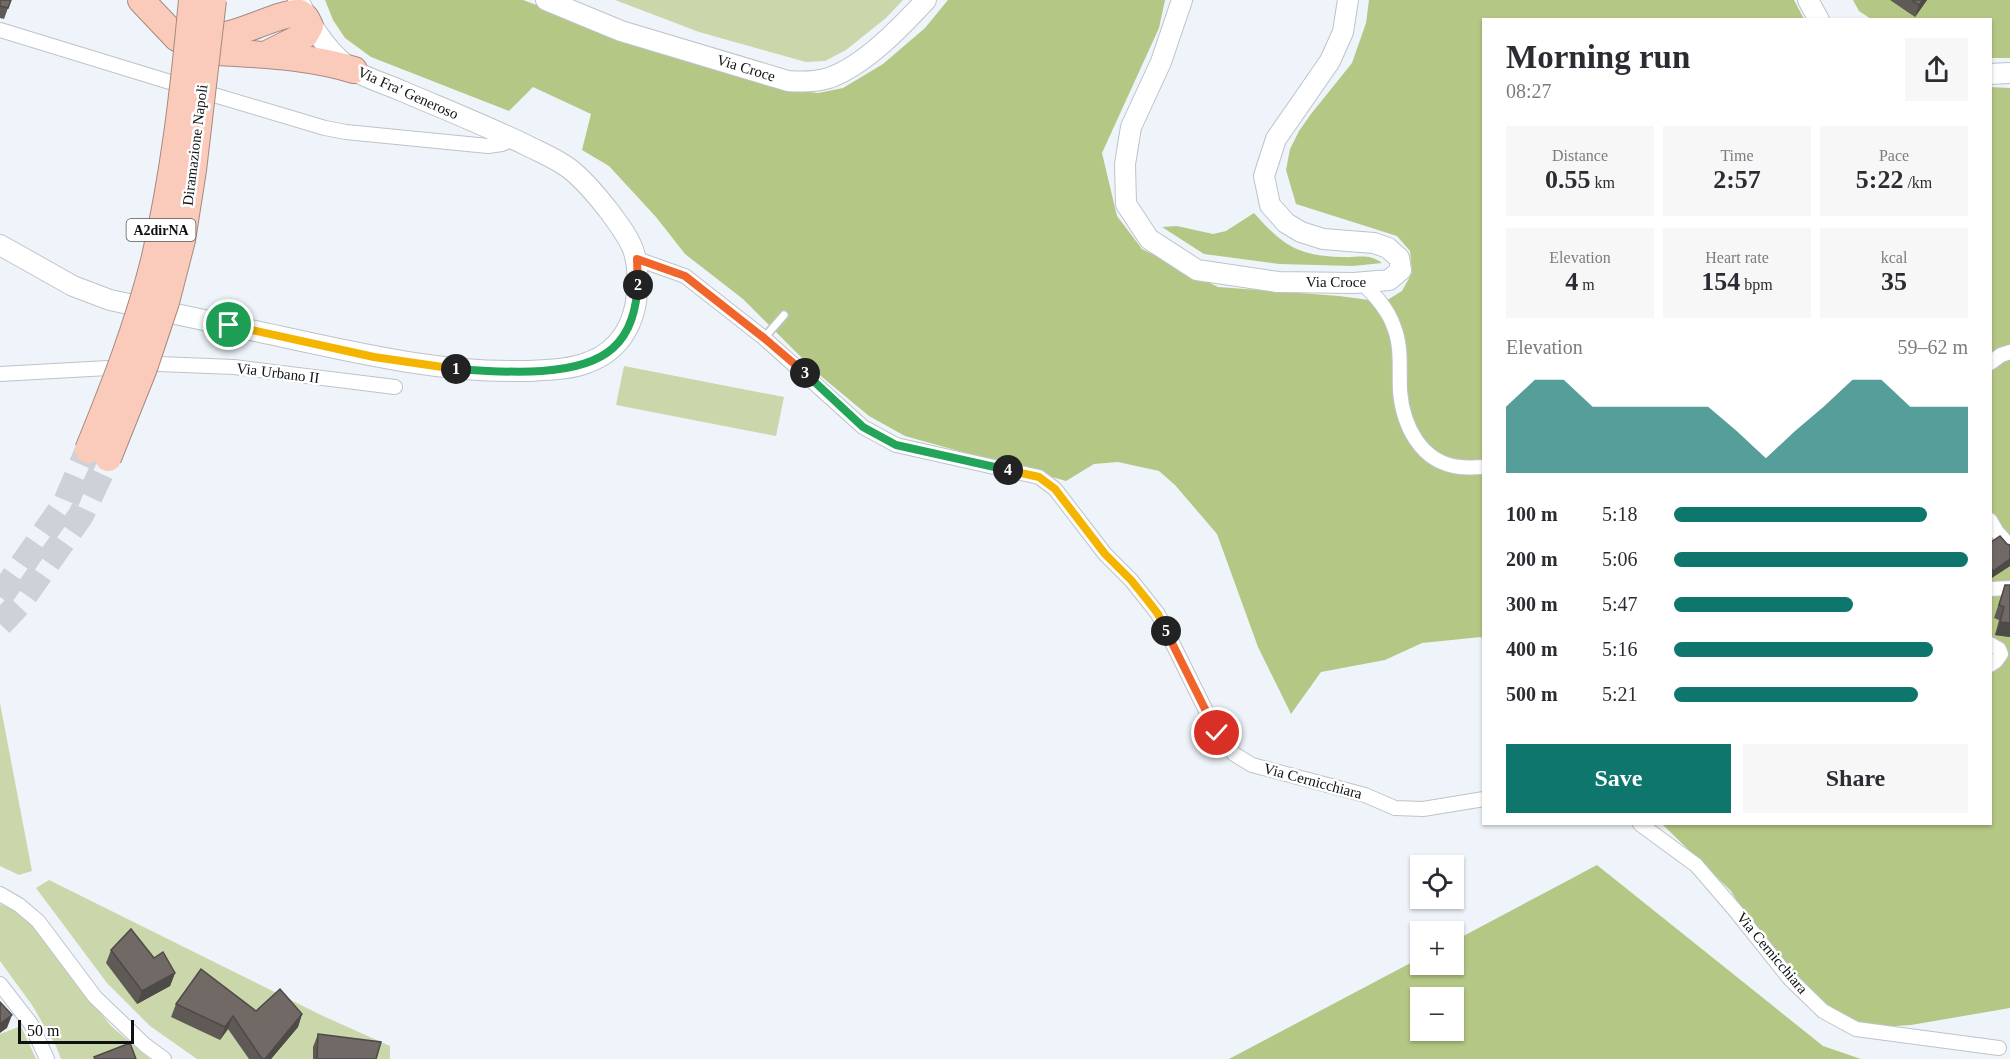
<!DOCTYPE html>
<meta charset="utf-8">
<style>
body{margin:0;font-family:"Times New Roman",serif;background:#f7f7f7;color:#2b2b33;height:100vh;display:flex;flex-direction:column;font-size:22px;white-space:nowrap}
*{box-sizing:border-box;margin:0}
p{font-size:20px;color:#7c7c81}
.icon{flex:none;width:33px;height:33px;fill:none;stroke:currentColor;stroke-width:2;stroke-linecap:round;stroke-linejoin:round}
.map{position:relative;flex:1;overflow:hidden}
.sheet{position:absolute;left:1482px;top:18px;width:510px;height:807px;display:flex;flex-direction:column;background:#fff;border-radius:0px;box-shadow:0 2px 4px #0004}
.sheet>*{flex:none}
.tools{position:absolute;left:1410px;top:855px;display:grid;gap:12px}
.tools a{display:grid;place-items:center;width:54px;height:54px;border-radius:0px;background:#fff;box-shadow:0 2px 4px #0004;font-size:30px}
.scale{position:absolute;left:18px;bottom:15px;width:116px;box-sizing:border-box;padding-left:6px;border:3px solid #0e1012;border-top:0;font-size:16px;line-height:21px;white-space:nowrap;color:#0e1012;-webkit-text-stroke:4px #fff;paint-order:stroke}
.pin{position:absolute;display:grid;place-items:center;width:51px;height:51px;color:#fff;margin:-26px;border:3px solid #fff;border-radius:50%;box-shadow:0 2px 6px #0007}
.km{position:absolute;width:30px;height:30px;margin:-15px;border-radius:50%;background:#222;color:#fff;font-size:16px;line-height:30px;text-align:center}
.round{display:grid;place-items:center;flex:none;width:63px;height:63px;border-radius:0px;background:#f7f7f7}
.overview{display:flex;align-items:center;justify-content:space-between;height:102px;padding:0 24px}
h1{font-size:33px;font-weight:600;line-height:45px}
.metrics{display:grid;grid-template-columns:repeat(3,1fr);gap:9px;height:102px;padding:6px 24px}
.metrics div{display:grid;align-content:center;border-radius:0px;background:#f7f7f7;text-align:center}
.metrics b{font-size:26px;font-weight:600}
.metrics small{font-size:16px;font-weight:400}
.metrics p{font-size:16px}
.chart{height:168px;padding:12px 24px}
.chart p{display:flex;justify-content:space-between}
.chart svg{width:100%;height:108px;margin-top:6px;fill:#0f766e;opacity:.7}
.cta{display:flex;gap:12px;margin-top:auto;padding:12px 24px}
.cta a{flex:1;height:69px;border-radius:0px;background:#0f766e;color:#fff;font-size:24px;font-weight:600;line-height:69px;text-align:center}
.cta a+a{background:#f7f7f7;color:#2b2b33}
ul{padding:0 24px;list-style:none;font-size:20px}
li{display:grid;grid-template-columns:96px 72px 1fr;align-items:center;height:45px}
li i{height:15px;border-radius:8px;background:#0f766e}
.map>svg:first-child{display:block}
</style>
<div class="map">
<svg width="2010" height="1059" viewBox="0 0 2010 1059">
<rect width="100%" height="100%" fill="#eef4fa"/>
<!-- green -->
<path fill="#cad7ab" d="M615,0H903L886,18L846,50L825,61L806,62L699,32Z
M624,366L784,397L776,436L616,405Z
M0,703L32,871L19,875L0,866Z
M49,880L323,1016L390,1046V1059H197L150,1026L107,983L36,888Z
M0,904L24,915L111,1026L150,1059H61L56,1046L32,1005L0,961Z
M21,1026L36,1059H0V1034Z"/>
<!-- forest -->
<path fill="#b5c785" fill-rule="evenodd" d="M325,0H523L658,50L792,90L818,93L843,88L883,64L925,28L948,0H1165L1159,28L1102,153L1117,216L1142,249L1218,287L1339,296L1384,302L1402,291L1412,273L1410,251L1397,236L1296,204L1286,170L1290,149L1299,131L1311,114L1352,63L1366,23L1369,0H1794L1804,19L1484,20L1483,642L1481,637L1422,643L1385,660L1321,672L1291,714L1258,647L1217,534L1175,485L1159,471L1118,462L1094,464L1066,481L905,436L869,416L816,372L743,299L685,254L656,217L609,166L582,150L591,114L533,87L509,111L371,57L345,38L333,20Z
M1853,0H2010V58H1991L1990,20L1871,19L1859,11Z
M1990,87L2010,88V1008L1911,1025L1880,1027L1858,1025L1834,1016L1806,989L1752,926L1731,891L1662,824H1990Z
M1254,213C1282,245 1298,256 1342,257C1359,258 1368,253 1382,263L1353,266L1279,264L1204,254L1162,227L1177,226L1213,234L1226,231Z
M1597,865L1823,1046L1861,1059H1229L1420,958V964H1454V941ZM1420,998H1454V1030H1420Z"/>
<g fill="none" stroke-linecap="round" stroke-linejoin="round">
<!-- highway-tunnel -->
<path stroke="#ccd2d7" stroke-width="26" stroke-dasharray="26 13" stroke-linecap="butt" d="M0,597L66,502L88,450
M0,624L18,605L81,515L108,458"/>
<defs>
<path id="lane" d="M764,338L784,315"/>
<path id="street" d="M0,30L170,82
M214,95L325,128L346,132L488,146L502,144L513,139
M637,259L685,276L764,338L863,427L896,445L1039,477L1055,489L1105,554L1131,580L1158,614L1217,733L1234,754L1252,765L1365,795L1395,808L1423,809L1484,799
M1361,282C1375,295 1388,309 1394,327C1402,347 1399,369 1400,391C1403,426 1421,463 1460,467C1468,468 1476,467 1484,467
M1990,363L2001,355L2010,352
M159,364L234,367L395,387
M0,374L108,368
M1990,520L1997,532L2010,546
M1990,589L2010,588
M1990,644L1999,649L2001,654L1996,661L1990,665
M1640,824L1696,865L1734,909L1790,979L1823,1011L1856,1029L1999,1048
M0,894L19,905L38,921L95,997L145,1045L164,1059
M0,984L31,1024L47,1059"/>
<path id="secondary" d="M546,0L621,31L788,81C801,82 816,82 829,78C865,65 901,27 926,0
M1182,0L1161,62L1131,127L1125,164L1126,204L1149,239L1197,270L1278,282L1354,283L1389,280L1401,270L1399,258L1388,248L1374,243L1323,239L1301,232L1286,223L1270,205L1264,176L1276,139L1330,61L1343,32L1348,0
M1808,0L1819,20
M1990,74L2010,73
M0,245L73,286L110,300C160,311 210,321 260,332C348,351 436,373 526,371C547,370 570,370 589,362C619,351 635,324 637,293C640,253 632,242 609,211C598,197 584,180 570,169C557,159 542,153 528,146C487,126 444,109 402,91C386,84 368,79 353,70C328,54 311,26 298,0"/>
<path id="highway" d="M141,0L177,38
M220,36C245,33 280,12 300,13L306,18L310,26L305,35L265,55
M219,52C266,55 308,56 354,70"/>
</defs>
<!-- lane casing -->
<use href="#lane" stroke="#bdc3ca" stroke-width="10"/>
<!-- street casing -->
<use href="#street" stroke="#bdc3ca" stroke-width="16"/>
<!-- secondary casing -->
<use href="#secondary" stroke="#bdc3ca" stroke-width="22"/>
<!-- highway casing -->
<use href="#highway" stroke="#a78a7f" stroke-width="28"/>
<!-- lane -->
<use href="#lane" stroke="#fff" stroke-width="7"/>
<!-- street -->
<use href="#street" stroke="#fff" stroke-width="14"/>
<!-- secondary -->
<use href="#secondary" stroke="#fff" stroke-width="20"/>
<!-- highway -->
<use href="#highway" stroke="#facbba" stroke-width="26"/>
<defs>
<path id="highway-bridge" d="M88,450C113,389 138,325 154,261C174,176 184,87 192,0
M108,458L144,368L166,302L182,240L193,170L213,0"/>
</defs>
<!-- highway-bridge casing -->
<use href="#highway-bridge" stroke="#a78a7f" stroke-width="28" stroke-linecap="butt"/>
<!-- highway-bridge -->
<use href="#highway-bridge" stroke="#facbba" stroke-width="26"/>
</g>
<!-- wall -->
<path fill="#605a57" d="M0,0L8,8L4,19L0,18Z
M1890,0H1927L1915,17Z
M1990,543L2010,566L1990,579Z
M2005,585H2010V637L1995,635L1999,620L1994,618Z
M111,950L154,958L175,973L170,986L137,1004L106,963Z
M176,1004L256,1011L302,1014L298,1027L271,1059H249L228,1029L220,1040L171,1017Z
M318,1034L376,1059H313V1047Z"/>
<!-- shaded-wall -->
<path fill="#4e4a47" d="M1923,0H1927L1915,17L1919,5Z
M2010,559V566L1990,579L1993,571Z
M2000,622L2010,623V637L1995,635Z
M175,973L170,986L137,1004L142,991Z
M302,1014L298,1027L271,1059H265Z
M12,1015L7,1028L0,1033V1024Z
M233,1016L228,1029L220,1040L225,1027Z"/>
<!-- building -->
<path fill="#706965" stroke="#4e4a47" stroke-width="1.5" d="M0,0H11L8,8L0,6Z
M1912,0H1923L1919,5Z
M2000,536L2007,544L2010,545V559L1993,571L1990,567V543Z
M2005,585H2010V623L2000,622L2004,607L1999,605Z
M131,929L154,958L163,952L175,973L142,991L111,950Z
M201,969L256,1011L280,989L302,1014L265,1059H262L233,1016L225,1027L176,1004Z
M0,1002L12,1015L0,1024Z
M318,1034L381,1042L376,1059H317Z
M130,1043L136,1059H95L94,1057Z"/>
<g fill="none" stroke-linecap="round" stroke-linejoin="round">
<defs>
<path id="split-1" d="M229,325L374,357L456,369"/>
<path id="split-2" d="M456,369C500,372 579,379 613,348C631,332 636,308 638,285"/>
<path id="split-3" d="M638,285L637,259L685,276L764,338L805,373"/>
<path id="split-4" d="M805,373L863,427L896,445L1008,470"/>
<path id="split-5" d="M1008,470L1039,477L1055,489L1105,554L1131,580L1148,601L1158,614L1166,631"/>
<path id="split-6" d="M1166,631L1217,733"/>
</defs>
<!-- split-1 casing -->
<use href="#split-1" stroke="#fff" stroke-width="12"/>
<!-- split-2 casing -->
<use href="#split-2" stroke="#fff" stroke-width="12"/>
<!-- split-3 casing -->
<use href="#split-3" stroke="#fff" stroke-width="12"/>
<!-- split-4 casing -->
<use href="#split-4" stroke="#fff" stroke-width="12"/>
<!-- split-5 casing -->
<use href="#split-5" stroke="#fff" stroke-width="12"/>
<!-- split-6 casing -->
<use href="#split-6" stroke="#fff" stroke-width="12"/>
<!-- split-1 -->
<use href="#split-1" stroke="#f5b400" stroke-width="8"/>
<!-- split-2 -->
<use href="#split-2" stroke="#22a559" stroke-width="8"/>
<!-- split-3 -->
<use href="#split-3" stroke="#f0652b" stroke-width="8"/>
<!-- split-4 -->
<use href="#split-4" stroke="#22a559" stroke-width="8"/>
<!-- split-5 -->
<use href="#split-5" stroke="#f5b400" stroke-width="8"/>
<!-- split-6 -->
<use href="#split-6" stroke="#f0652b" stroke-width="8"/>
</g>
<g text-anchor="middle" dominant-baseline="central" stroke-width="5" stroke-linejoin="round" paint-order="stroke">
<!-- shield labels -->
<rect fill="#fff" stroke="#565859" stroke-width="1.5" x="126.5" y="219" width="69" height="22" rx="4.5"/>
<g font-size="14" font-weight="bold" fill="#0e1012">
<text x="161" y="230">A2dirNA</text>
</g>
<!-- street labels -->
<g font-size="15" fill="#0e1012" stroke="#fff">
<text transform="translate(746 68) rotate(17)">Via Croce</text>
<text transform="translate(408 93) rotate(24)">Via Fra' Generoso</text>
<text transform="translate(195 145) rotate(-83)">Diramazione Napoli</text>
<text x="1336" y="282">Via Croce</text>
<text transform="translate(278 373) rotate(7)">Via Urbano II</text>
<text transform="translate(1313 781) rotate(15)">Via Cernicchiara</text>
<text transform="translate(1772 953) rotate(50)">Via Cernicchiara</text>
</g>
</g>
</svg>
<div class="tools">
<a><svg class="icon" aria-label="locate" viewBox="0 0 24 24"><circle cx="12" cy="12" r="6"/><path d="M12 2v4M12 18v4M2 12h4M18 12h4"/></svg></a>
<a>+</a>
<a>−</a>
</div>
<div class="scale">50 m</div>
<div class="pin" style="left:229px;top:325px;background:#1e9e55"><svg class="icon" aria-label="arrive" viewBox="0 0 24 24"><path d="M6 21V4h12l-3 4 3 4H6"/></svg></div>
<div class="pin" style="left:1217px;top:733px;background:#d93025"><svg class="icon" aria-label="check" viewBox="0 0 24 24"><path d="M5 12l5 5 9-10"/></svg></div>
<b class="km" style="left:456px;top:369px">1</b>
<b class="km" style="left:638px;top:285px">2</b>
<b class="km" style="left:805px;top:373px">3</b>
<b class="km" style="left:1008px;top:470px">4</b>
<b class="km" style="left:1166px;top:631px">5</b>
<section class="sheet">
<div class="overview"><div><h1>Morning run</h1><p>08:27</p></div><a class="round"><svg class="icon" aria-label="share" viewBox="0 0 24 24"><path d="M12 15V3M7 8l5-5 5 5M5 13v7h14v-7"/></svg></a></div>
<div class="metrics">
<div><p>Distance</p><b>0.55<small> km</small></b></div>
<div><p>Time</p><b>2:57</b></div>
<div><p>Pace</p><b>5:22<small> /km</small></b></div>
</div>
<div class="metrics">
<div><p>Elevation</p><b>4<small> m</small></b></div>
<div><p>Heart rate</p><b>154<small> bpm</small></b></div>
<div><p>kcal</p><b>35</b></div>
</div>
<div class="chart"><p><span>Elevation</span>59–62 m</p>
<svg viewBox="0 0 160 44" preserveAspectRatio="none"><path d="M0 44V17L10 6L20 6L30 17L40 17L50 17L60 17L70 17L80 27L90 38L100 27L110 17L120 6L130 6L140 17L150 17L160 17V44z"/></svg>
</div>
<ul>
<li><b>100 m</b>5:18<i style="width:86%"></i></li>
<li><b>200 m</b>5:06<i style="width:100%"></i></li>
<li><b>300 m</b>5:47<i style="width:61%"></i></li>
<li><b>400 m</b>5:16<i style="width:88%"></i></li>
<li><b>500 m</b>5:21<i style="width:83%"></i></li>
</ul>
<div class="cta"><a>Save</a><a>Share</a></div>
</section>
</div>
